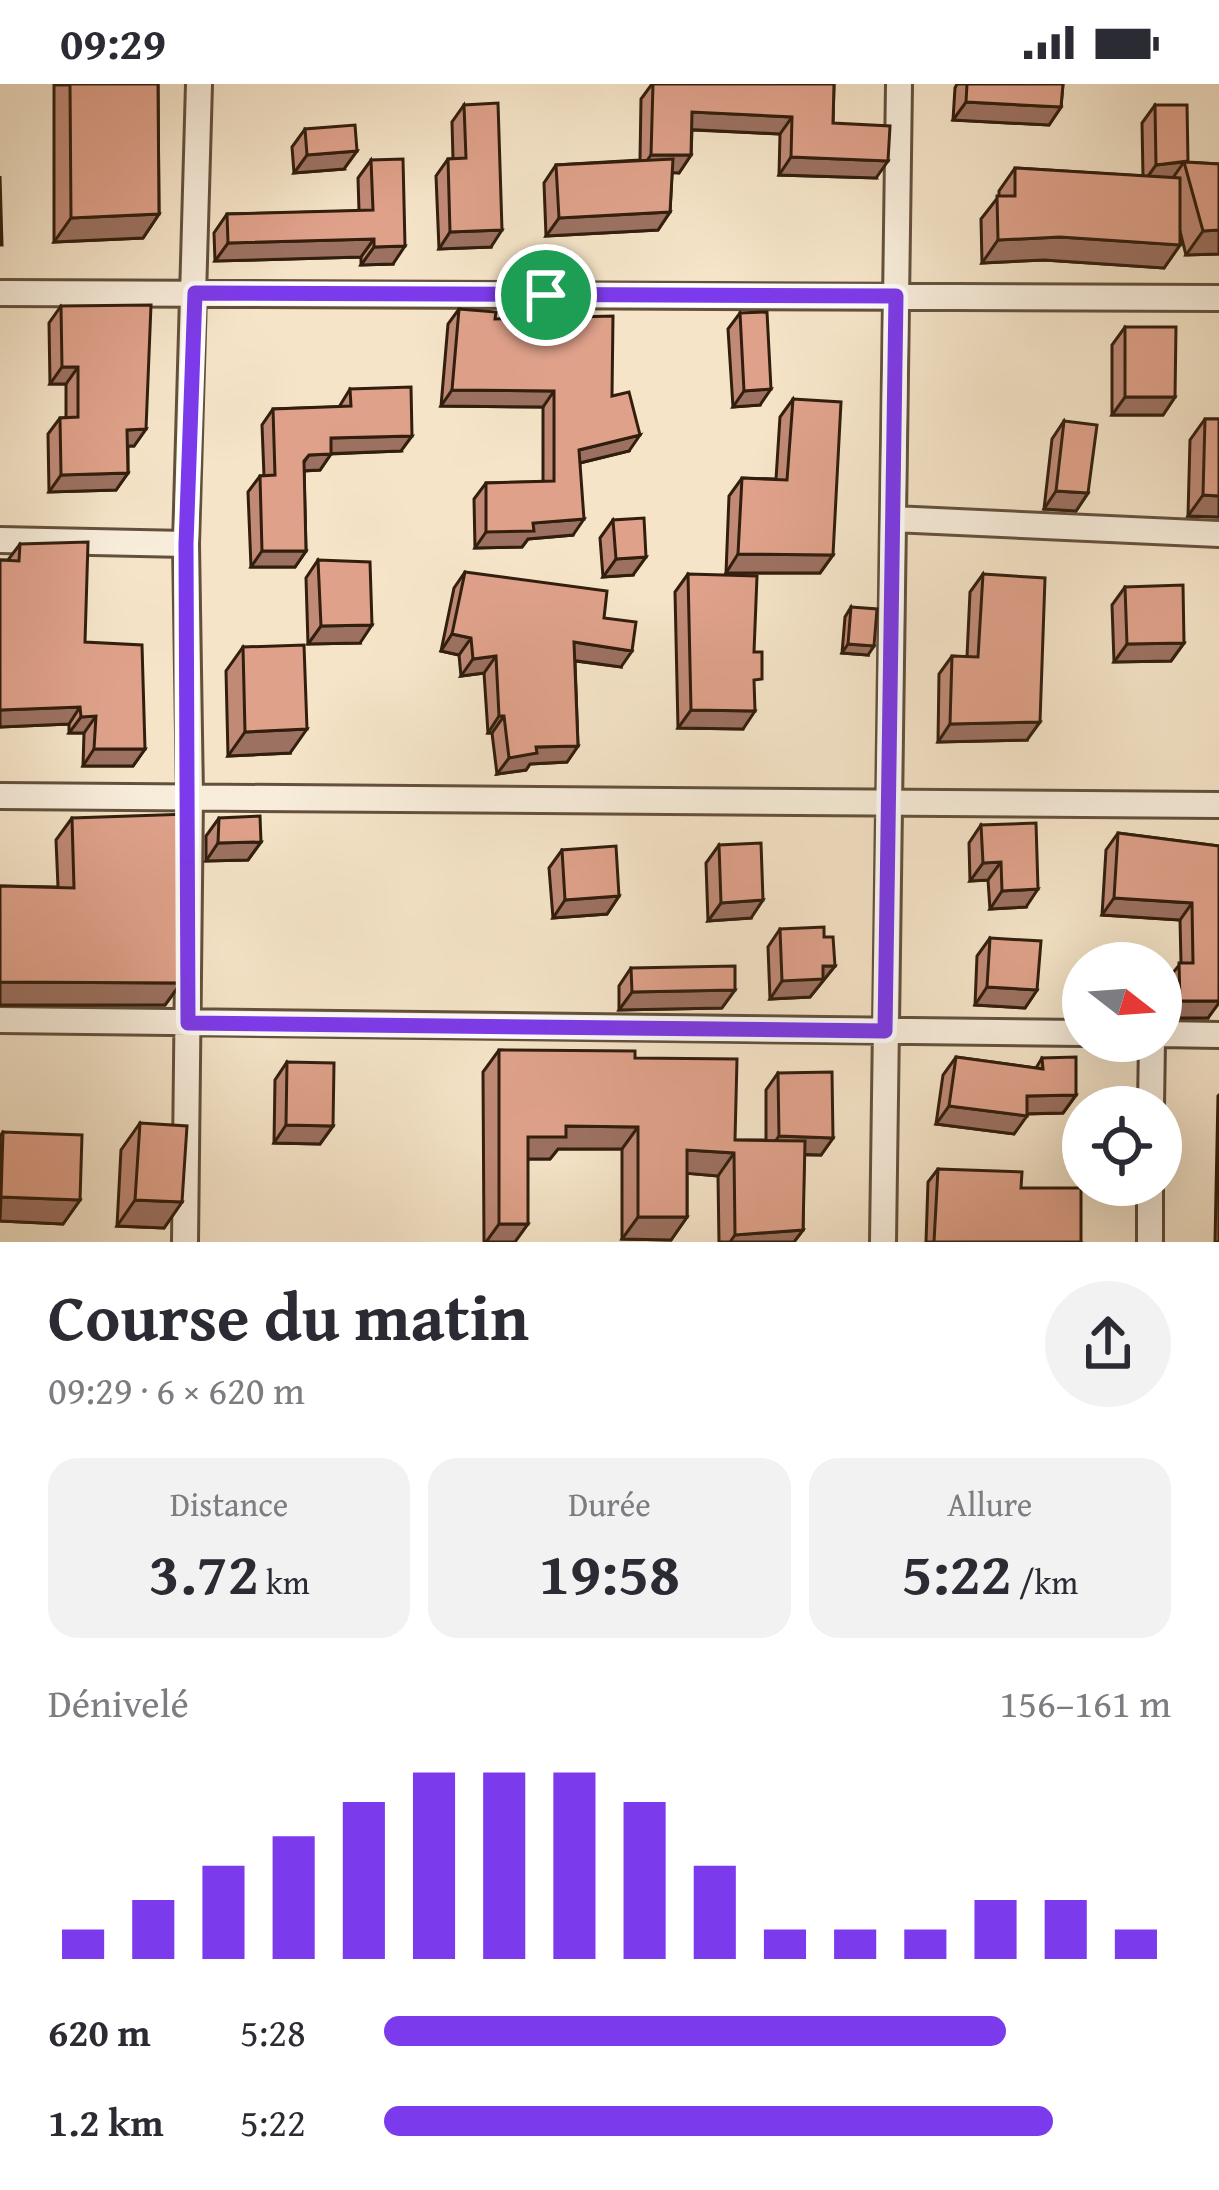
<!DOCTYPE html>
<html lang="fr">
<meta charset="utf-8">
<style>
body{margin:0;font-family:"Gentium Book Plus",serif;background:#f2f2f3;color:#2b2b33;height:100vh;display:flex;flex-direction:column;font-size:45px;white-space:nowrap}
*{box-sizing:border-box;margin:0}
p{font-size:39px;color:#7c7c81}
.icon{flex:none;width:66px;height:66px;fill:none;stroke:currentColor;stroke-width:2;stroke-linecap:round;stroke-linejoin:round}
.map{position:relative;height:1158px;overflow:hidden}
.panel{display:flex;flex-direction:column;background:#fff;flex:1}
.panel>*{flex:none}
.needle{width:78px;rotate:107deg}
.controls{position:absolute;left:1062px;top:858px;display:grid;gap:24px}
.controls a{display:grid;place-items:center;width:120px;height:120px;border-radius:50%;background:#fff;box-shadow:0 12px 48px #0002;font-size:60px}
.pin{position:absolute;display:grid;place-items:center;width:102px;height:102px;color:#fff;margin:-51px;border:6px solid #fff;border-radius:50%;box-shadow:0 3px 12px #0007}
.round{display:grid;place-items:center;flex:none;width:126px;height:126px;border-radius:63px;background:#f2f2f3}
.head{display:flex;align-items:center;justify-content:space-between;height:204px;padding:0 48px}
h1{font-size:66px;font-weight:700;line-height:90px}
.metrics{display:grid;grid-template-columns:repeat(3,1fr);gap:18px;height:204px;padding:12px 48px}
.metrics div{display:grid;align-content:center;border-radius:30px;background:#f2f2f3;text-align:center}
.metrics b{font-size:60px;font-weight:700}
.metrics small{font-size:33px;font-weight:400}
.metrics p{font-size:33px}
.chart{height:336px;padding:24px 48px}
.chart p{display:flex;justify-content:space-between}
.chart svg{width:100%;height:216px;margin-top:12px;stroke:#7c3aed;stroke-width:6}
ul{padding:0 48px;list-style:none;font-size:39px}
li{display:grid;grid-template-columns:192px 144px 1fr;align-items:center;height:90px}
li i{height:30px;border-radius:15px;background:#7c3aed}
.status{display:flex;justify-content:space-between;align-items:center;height:84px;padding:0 60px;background:#fff;direction:ltr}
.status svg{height:33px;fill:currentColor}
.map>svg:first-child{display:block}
</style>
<div class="status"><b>09:29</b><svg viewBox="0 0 49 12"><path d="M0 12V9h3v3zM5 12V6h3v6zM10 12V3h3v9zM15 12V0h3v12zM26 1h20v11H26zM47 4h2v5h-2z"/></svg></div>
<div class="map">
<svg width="1219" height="1158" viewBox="0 0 1219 1158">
<rect width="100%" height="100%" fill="#f5e4c8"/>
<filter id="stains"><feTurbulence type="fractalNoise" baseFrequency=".00167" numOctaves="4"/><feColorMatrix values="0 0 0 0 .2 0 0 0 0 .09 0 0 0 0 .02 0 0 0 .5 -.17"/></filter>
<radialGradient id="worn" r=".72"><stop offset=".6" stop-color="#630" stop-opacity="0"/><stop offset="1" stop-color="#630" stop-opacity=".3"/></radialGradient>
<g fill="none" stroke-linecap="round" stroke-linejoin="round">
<defs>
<path id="minor" d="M0,209L1219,214
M893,435L1219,450
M0,456L186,460
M0,712L1219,721
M0,936L1083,949
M1161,950L1219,951
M1151,1023L1152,957
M185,1158L190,712L186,460L199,0
M883,1158L899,0
M1150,1158V1101"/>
</defs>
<!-- minor casing -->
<use href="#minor" stroke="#63503c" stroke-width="30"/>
<!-- minor -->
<use href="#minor" stroke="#f8eddb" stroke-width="24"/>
</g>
<!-- wall -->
<path fill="#c08a77" stroke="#321e0d" stroke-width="3" d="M158,0L159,130L143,154L54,158V1Z
M652,0H834L833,39L876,94L779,91L780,50L692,46L691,71L679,89L672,88L670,128L658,146L546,152L544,99L556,81L640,76L641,15Z
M957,0H1063L1061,23L1049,41L953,36L955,4Z
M464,21L491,163L439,165L436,92L448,75H453L452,38Z
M1155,21L1187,78L1219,80V170L1186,171L1180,147V161L1164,184L1044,176L982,179L981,135L999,112V107L1015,84L1143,92L1142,39Z
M305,45L344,85L294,89L292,63Z
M371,76L393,180L361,181V173L215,177L214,149L227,130L359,127L358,94Z
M61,222L146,345L134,362H128V389L116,406L49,408L48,350L60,334H66V300H50L49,239Z
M459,225L495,235L612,312L629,367L580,379L573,451L528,455L522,463L475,464L474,415L486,399L543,398V323L441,322L448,240Z
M740,229L760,321L733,323L728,245Z
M1125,243L1175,313L1163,331H1112V261Z
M350,305L401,367L331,370L320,386L304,387L306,467L295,483H251L248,408L260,392H264L262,341L273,325L339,323Z
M793,315L833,471L820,489H726L729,412L742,394L776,395L780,333Z
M1205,335H1219V433L1188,432L1190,356Z
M1064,337L1088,409L1076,427L1044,425L1052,355Z
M613,436L633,491L603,493L600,454Z
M20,460L85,558L145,665L133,682H83L84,649H69V640L0,643V476H8Z
M318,476L360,559L308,560L306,494Z
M465,488L604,534L621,583L575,577L578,662L567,678L530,680L526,686L497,690L492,649H488L484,589L461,592L459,571L441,567L454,504Z
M688,490L754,568L743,645L678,644L675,508Z
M983,490L1027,656L938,658L939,590L952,572L967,573L970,508Z
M1125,503L1184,559L1171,577L1114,578L1112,521Z
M851,523L868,571L842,569L845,533Z
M243,563L290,669L228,672L226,587Z
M72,734L189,756L181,767V899L165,921H0V802L58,803L56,756Z
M219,734L261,758L248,776L206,777V752Z
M981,741L1026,823L990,825L988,796L970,797L969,759Z
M1118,749L1219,762L1208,934H1168L1167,896L1181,879L1180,836L1102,831L1106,766Z
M719,761L751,834L708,837L706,779Z
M562,766L619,812L607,830L553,834L549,784Z
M780,845L835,882L810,913L770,915L768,863Z
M990,854L1037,906L1025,924L975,921L977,872Z
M631,884L722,924L619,926V902Z
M499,966L635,974L735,1056H766V1006L778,989L833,1054L821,1071H804L803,1146L794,1158H719L718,1092L687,1089V1133L671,1156L622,1155V1065H558L550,1075H528L515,1158H484L483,988Z
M956,973L1036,984L1042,974L1076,1011L1063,1029L1027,1030L1014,1050L936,1040L943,991Z
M287,978L333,1042L320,1060L274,1059L275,996Z
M1219,1011V1158H1215L1218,1012Z
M140,1039L182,1118L164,1144L117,1142L121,1066Z
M3,1048L80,1116L63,1140L0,1137V1052Z
M938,1085L1021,1104L1081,1158H926L928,1098Z"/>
<!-- shaded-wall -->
<path fill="#9c7161" stroke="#321e0d" stroke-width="3" d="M966,18L1061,23L1049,41L953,36Z
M692,28L792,33L780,50L680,45Z
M357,67L344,85L294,89L307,71Z
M651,71H691L679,89L639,88Z
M791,73L888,77L876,94L779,91Z
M1184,78L1172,95L1143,99L1156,81Z
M670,128L658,146L546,152L559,134Z
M159,130L143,154L54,158L71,134Z
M502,146L491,163L439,165L450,148Z
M1219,146V170L1186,171L1203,147Z
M1060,153L1180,161L1164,184L1044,176L982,179L998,156Z
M374,155L361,173L215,177L228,159Z
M405,162L393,180L361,181L374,163Z
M62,283H78L66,300H50Z
M771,305L760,321L733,323L744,307Z
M452,306L554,307L543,323L441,322Z
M1125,313H1175L1163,331H1112Z
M146,345L134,362H115L127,346Z
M640,351L629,367L567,382L579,366Z
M412,352L401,367L320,370L331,354Z
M331,370L320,386L298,387L309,371Z
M128,389L116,406L49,408L61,391Z
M1056,407L1088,409L1076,427L1044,425Z
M1203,411L1219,412V433L1188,432Z
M584,435L573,451L528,455L522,463L475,464L486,448L533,439Z
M262,467H306L295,483H251Z
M738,470L833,471L820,489H726Z
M646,473L633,491L603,493L616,475Z
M372,541L360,559L308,560L321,542Z
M452,550L471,554L459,571L441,567Z
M574,558L632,567L621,583L563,575Z
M1184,559L1171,577L1114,578L1127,560Z
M848,560L874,562L868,571L842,569Z
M496,572L484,589L461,592L473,575Z
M80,623L69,640L0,643V626Z
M691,626L755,627L743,645L678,644Z
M96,632L84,649H69L81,633Z
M499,632H504L492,649H488Z
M1040,638L1027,656L938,658L950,640Z
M307,645L290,669L228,672L245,648Z
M578,662L567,678L530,680L526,686L497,690L509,674L536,663Z
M94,665H145L133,682H83Z
M261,758L248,776L206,777L218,759Z
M1001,778L988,796L970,797L983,779Z
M1038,805L1026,823L990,825L1002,807Z
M619,812L607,830L553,834L565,816Z
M1114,814L1192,819L1180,836L1102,831Z
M763,816L751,834L708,837L721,819Z
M823,882H835L810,913L770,915L782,897Z
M0,898L181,899L165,921H0Z
M987,903L1037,906L1025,924L975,921Z
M735,906L722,924L619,926L632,908Z
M1180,917H1219V919L1208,934H1168Z
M1076,1011L1063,1029L1015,1030L1027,1012Z
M949,1022L1027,1032L1014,1050L936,1040Z
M286,1041L333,1042L320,1060L274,1059Z
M566,1042L638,1043L622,1065H558L550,1075H512L528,1053Z
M779,1052L833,1054L821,1071L767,1069Z
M687,1066L734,1069L718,1092L671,1088Z
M1,1113L80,1116L63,1140L0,1137Z
M135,1116L182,1118L164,1144L117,1142Z
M638,1133H687L671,1156L622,1155Z
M499,1140H528L515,1158H486Z
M803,1146L794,1158H730L735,1151Z"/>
<!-- building -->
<path fill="#dfa18a" stroke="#321e0d" stroke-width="3" d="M70,0H158L159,130L71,134Z
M653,0H834L833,39L890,42L888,77L791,73L792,33L692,28L691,71H651Z
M967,0H1063L1061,23L966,18Z
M498,19L502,146L450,148L448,75L466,74L464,21Z
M1155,21H1187L1188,77L1156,81Z
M355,41L357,67L307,71L305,45Z
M403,75L405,162L374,163V155L228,159L227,130L373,126L371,76Z
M673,75L670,128L559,134L556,81Z
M1184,78L1219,80V146L1203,147Z
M1015,84L1180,94V161L1060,153L998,156L997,112H1015Z
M0,92L2,161H0Z
M151,221L146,345L127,346L128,389L61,391L60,334L78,333V283H62L61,222Z
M459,225L496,228L495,235L613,232L612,312L629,308L640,351L579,366L584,435L533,439L534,447L486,448V399L554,397V307L452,306Z
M767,228L771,305L744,307L740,229Z
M1125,243H1176L1175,313H1125Z
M411,303L412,352L331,354V370L309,371L304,377L306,467H262L260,392L275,391L273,325L351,322L350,305Z
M793,315L841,318L833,471L738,470L742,394L787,396Z
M1205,335H1219V412L1203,411Z
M1064,337L1097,341L1088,409L1056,407Z
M644,434L646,473L616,475L613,436Z
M88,458L85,558L142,561L145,665H94L96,632L81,633L80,623L0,626V476L19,477L20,460Z
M318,476L370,478L372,541L321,542Z
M465,488L607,507L604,534L636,538L632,567L574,558L578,662L536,663L537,669L509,674L504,632H499L496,572L473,575L471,554L452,550Z
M688,490L757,492L754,568H762V595L754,596L755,627L691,626Z
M983,490L1045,494L1040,638L950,640L952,572L978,573Z
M1183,501L1184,559L1127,560L1125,503Z
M851,523L877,525L874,562L848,560Z
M304,561L307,645L245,648L243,563Z
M189,730V756L181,757V899L0,898V802L74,804L72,734Z
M260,732L261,758L218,759L219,734Z
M1036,739L1038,805L1002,807L1001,778L983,779L981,741Z
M1118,749L1219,762V917H1180L1179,879H1193L1192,819L1114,814Z
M761,759L763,816L721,819L719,761Z
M616,762L619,812L565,816L562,766Z
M824,843V853H833L835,882H823V895L782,897L780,845Z
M990,854L1041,857L1037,906L987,903Z
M735,882V906L632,908L631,884Z
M499,966L635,967V974L737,975L735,1056L805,1057L803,1146L735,1151L734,1069L687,1066V1133H638V1043L566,1042V1053H528V1140H499Z
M956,973L1043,985L1042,974L1076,973V1011L1027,1012V1032L949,1022Z
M287,978L334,979L333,1042L286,1041Z
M832,988L833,1054L779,1052L778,989Z
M140,1039L187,1042L182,1118L135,1116Z
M3,1048L82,1051L80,1116L1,1113Z
M938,1085L1022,1088L1021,1104H1081V1158H934Z"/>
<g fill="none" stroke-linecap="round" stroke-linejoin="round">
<defs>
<path id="route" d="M195,209L896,212L885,947L188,939L186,460Z"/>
</defs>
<!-- route casing -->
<use href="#route" stroke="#fff" stroke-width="24"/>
<!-- route -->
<use href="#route" stroke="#7c3aed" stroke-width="15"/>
</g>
<rect width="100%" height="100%" filter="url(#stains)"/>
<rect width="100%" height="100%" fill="url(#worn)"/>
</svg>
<div class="controls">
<a><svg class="needle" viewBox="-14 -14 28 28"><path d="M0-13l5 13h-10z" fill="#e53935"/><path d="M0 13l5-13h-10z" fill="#7c7c81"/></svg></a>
<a><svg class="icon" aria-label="locate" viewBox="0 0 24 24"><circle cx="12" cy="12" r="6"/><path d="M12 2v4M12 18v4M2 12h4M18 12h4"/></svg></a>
</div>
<div class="pin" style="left:546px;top:211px;background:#1e9e55"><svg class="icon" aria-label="arrive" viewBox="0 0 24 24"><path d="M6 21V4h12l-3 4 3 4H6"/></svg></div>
</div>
<section class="panel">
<div class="head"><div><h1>Course du matin</h1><p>09:29 · 6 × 620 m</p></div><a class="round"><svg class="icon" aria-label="share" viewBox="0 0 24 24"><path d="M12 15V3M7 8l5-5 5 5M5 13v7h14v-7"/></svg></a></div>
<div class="metrics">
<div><p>Distance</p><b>3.72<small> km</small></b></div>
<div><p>Durée</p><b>19:58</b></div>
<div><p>Allure</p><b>5:22<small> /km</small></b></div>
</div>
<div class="chart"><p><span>Dénivelé</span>156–161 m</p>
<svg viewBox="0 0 160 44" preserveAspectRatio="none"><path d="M5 44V38M15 44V32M25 44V25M35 44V19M45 44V12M55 44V6M65 44V6M75 44V6M85 44V12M95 44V25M105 44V38M115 44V38M125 44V38M135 44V32M145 44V32M155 44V38"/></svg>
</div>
<ul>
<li><b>620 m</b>5:28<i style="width:79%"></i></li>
<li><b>1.2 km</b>5:22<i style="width:85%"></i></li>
</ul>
</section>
